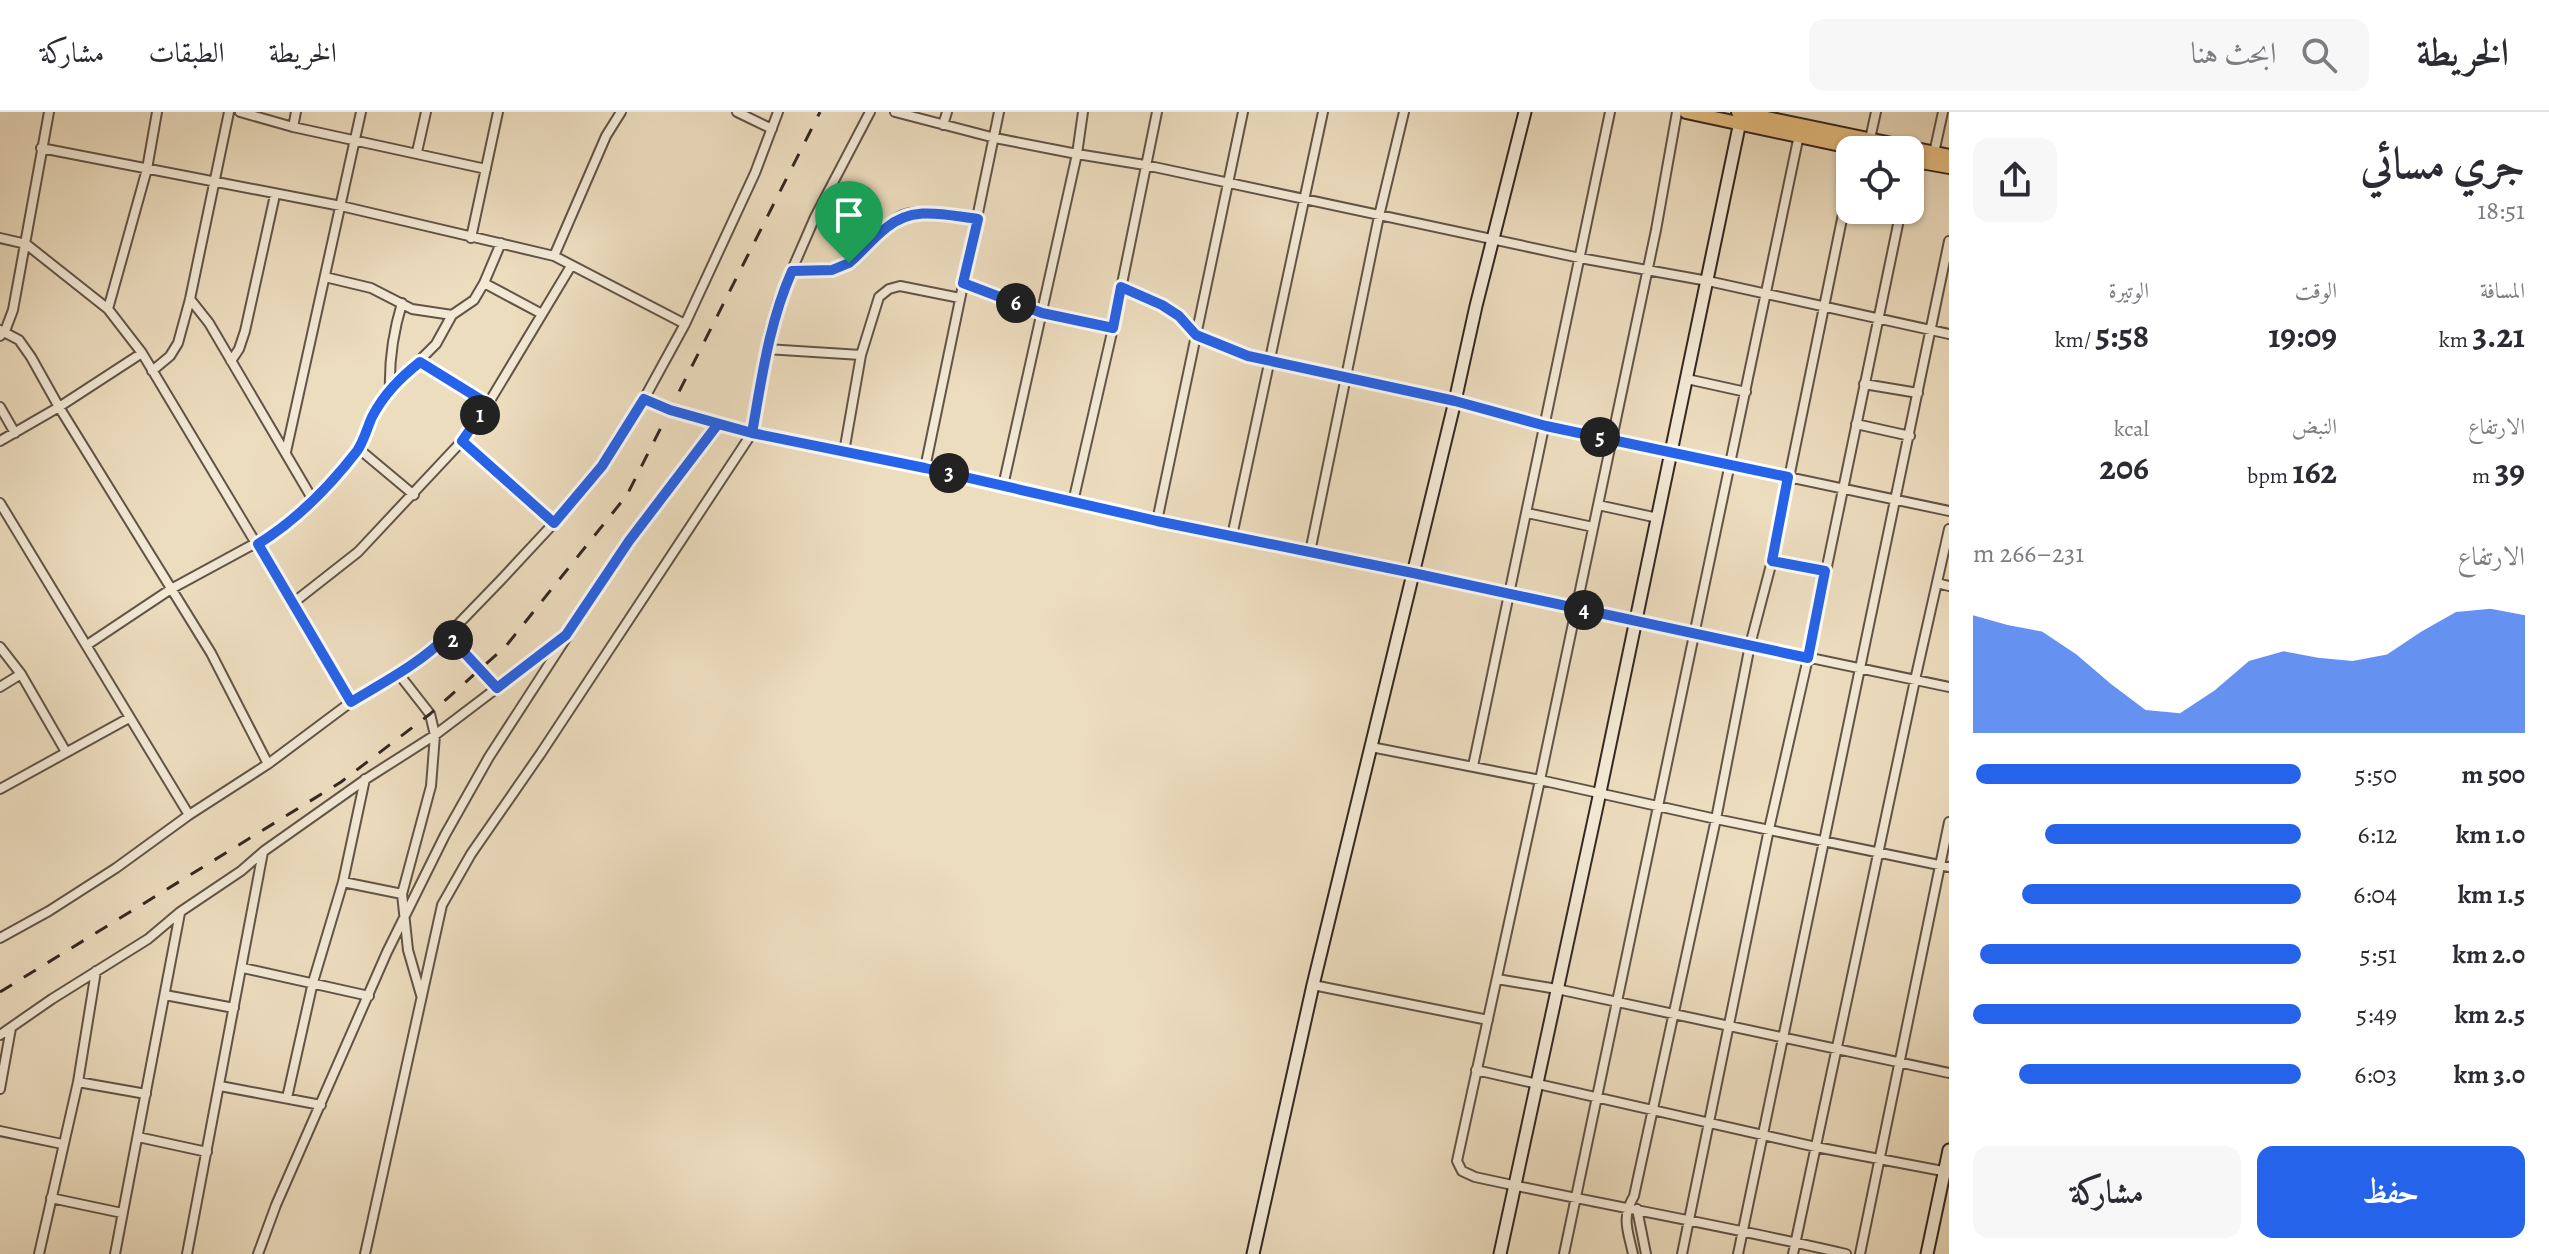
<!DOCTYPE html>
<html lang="ar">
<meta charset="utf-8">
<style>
body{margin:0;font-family:Alegreya,Amiri,serif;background:#f7f7f7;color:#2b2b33;direction:rtl;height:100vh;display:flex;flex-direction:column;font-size:30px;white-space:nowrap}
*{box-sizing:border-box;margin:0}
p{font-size:26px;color:#7c7c81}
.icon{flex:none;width:44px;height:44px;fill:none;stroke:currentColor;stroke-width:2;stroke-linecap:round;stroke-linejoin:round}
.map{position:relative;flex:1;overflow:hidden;direction:ltr}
.drawer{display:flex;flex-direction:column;background:#fff;width:600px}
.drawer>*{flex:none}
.fabs{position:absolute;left:1836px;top:24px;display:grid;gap:16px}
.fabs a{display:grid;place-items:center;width:88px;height:88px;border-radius:16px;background:#fff;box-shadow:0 2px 6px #0004;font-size:40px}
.pin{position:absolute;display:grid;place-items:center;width:68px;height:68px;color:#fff;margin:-82px -34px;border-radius:50% 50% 50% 0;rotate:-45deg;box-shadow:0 0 8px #0007}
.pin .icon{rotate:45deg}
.km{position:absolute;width:40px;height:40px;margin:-20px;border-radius:50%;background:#222;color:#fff;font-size:22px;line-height:40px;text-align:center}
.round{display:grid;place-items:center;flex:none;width:84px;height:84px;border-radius:16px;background:#f7f7f7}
.head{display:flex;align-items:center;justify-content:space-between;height:136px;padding:0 24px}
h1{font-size:44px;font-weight:600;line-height:60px}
.stats{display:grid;grid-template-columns:repeat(3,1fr);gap:12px;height:136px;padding:8px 24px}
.stats div{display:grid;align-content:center}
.stats b{font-size:34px;font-weight:600}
.stats small{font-size:22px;font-weight:400}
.stats p{font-size:22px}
.chart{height:224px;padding:16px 24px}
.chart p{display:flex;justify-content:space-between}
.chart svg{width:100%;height:144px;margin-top:8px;fill:#2563eb;opacity:.7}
.primary-button{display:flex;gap:16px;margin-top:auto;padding:16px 24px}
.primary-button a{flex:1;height:92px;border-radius:16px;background:#2563eb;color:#fff;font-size:32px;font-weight:600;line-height:92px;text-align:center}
.primary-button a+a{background:#f7f7f7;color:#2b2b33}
ul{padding:0 24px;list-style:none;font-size:26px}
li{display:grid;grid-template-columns:128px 96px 1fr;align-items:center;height:60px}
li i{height:20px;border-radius:10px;background:#2563eb}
header{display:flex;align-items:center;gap:48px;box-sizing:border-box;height:112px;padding:0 40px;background:#fff;border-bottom:2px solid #e1e1e2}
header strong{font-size:38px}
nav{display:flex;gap:44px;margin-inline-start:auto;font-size:28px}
.search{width:560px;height:72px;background:#f7f7f7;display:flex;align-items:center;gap:20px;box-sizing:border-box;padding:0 28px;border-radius:16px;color:#7c7c81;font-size:30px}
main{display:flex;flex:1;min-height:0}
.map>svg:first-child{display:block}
</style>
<header>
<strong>الخريطة</strong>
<div class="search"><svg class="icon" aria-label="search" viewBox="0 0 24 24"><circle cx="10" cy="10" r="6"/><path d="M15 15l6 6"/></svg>ابحث هنا</div>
<nav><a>الخريطة</a><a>الطبقات</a><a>مشاركة</a></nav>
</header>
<main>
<section class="drawer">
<div class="head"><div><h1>جري مسائي</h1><p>18:51</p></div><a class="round"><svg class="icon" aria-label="share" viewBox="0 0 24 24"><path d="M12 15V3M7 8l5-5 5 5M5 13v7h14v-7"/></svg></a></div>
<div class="stats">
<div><p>المسافة</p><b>3.21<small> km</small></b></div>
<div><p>الوقت</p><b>19:09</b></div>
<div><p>الوتيرة</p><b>5:58<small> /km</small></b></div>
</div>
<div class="stats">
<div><p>الارتفاع</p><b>39<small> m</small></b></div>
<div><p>النبض</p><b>162<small> bpm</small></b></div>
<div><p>kcal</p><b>206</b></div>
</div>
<div class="chart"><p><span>الارتفاع</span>231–266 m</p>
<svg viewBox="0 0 160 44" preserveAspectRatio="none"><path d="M0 44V8L10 11L20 13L30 20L40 29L50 37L60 38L70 31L80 22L90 19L100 21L110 22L120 20L130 13L140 7L150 6L160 8V44z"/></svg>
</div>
<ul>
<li><b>500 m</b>5:50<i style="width:99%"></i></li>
<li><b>1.0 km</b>6:12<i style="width:78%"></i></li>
<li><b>1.5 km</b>6:04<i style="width:85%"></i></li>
<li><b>2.0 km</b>5:51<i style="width:98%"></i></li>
<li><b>2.5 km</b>5:49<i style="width:100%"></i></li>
<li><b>3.0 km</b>6:03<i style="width:86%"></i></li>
</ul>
<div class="primary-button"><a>حفظ</a><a>مشاركة</a></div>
</section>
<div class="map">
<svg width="1949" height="1142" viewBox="0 0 1949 1142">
<rect width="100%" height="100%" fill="#edddbf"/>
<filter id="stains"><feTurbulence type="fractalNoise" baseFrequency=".0025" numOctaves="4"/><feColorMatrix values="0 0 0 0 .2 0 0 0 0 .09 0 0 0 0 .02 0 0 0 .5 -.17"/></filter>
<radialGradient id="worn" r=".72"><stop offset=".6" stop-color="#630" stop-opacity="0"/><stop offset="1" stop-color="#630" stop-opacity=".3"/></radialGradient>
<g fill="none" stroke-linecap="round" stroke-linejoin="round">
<defs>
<path id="street" d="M240,0L293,15L486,57
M737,0L772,17
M895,0L995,26L1077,42L1003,374
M1083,0L1077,42L1145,53L1580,146L1708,169L1949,222
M1677,0L1656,118L1540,668L1457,1049L1462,1059L1475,1065C1598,1092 1723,1113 1846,1142
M943,13L947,0
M293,15L296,0
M1870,27L1876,0
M41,36L341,94L554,144L685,212
M417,40L426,0
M1934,41L1943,0
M0,126L26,132L108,197L142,241L351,590
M471,126L498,0
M554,144L606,24L621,0
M792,159C832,158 847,158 875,127C883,118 892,108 903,103C921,96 959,104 978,107
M325,165L371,176L412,197L452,203
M484,171L542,202
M963,171L1042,201L1113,216
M1121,175L1162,193L1179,204L1196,223L1248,244L1455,289L1546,314L1949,399
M190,187L209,211L313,388
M108,197L147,57L157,0
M0,218L19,228L31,245L59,295L211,541L268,652
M0,224L5,219L13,198L49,0
M766,237L861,243
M231,249L239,237L245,219L275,83
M420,250L488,292
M152,259L170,244L178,231L190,187L229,0
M1687,267L1746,280
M1864,272L1918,281
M390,277C389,246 393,221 402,191
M644,287L670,298L752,321L925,356L1157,409L1949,575
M0,295L15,321
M1856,312L1910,324
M0,329L59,295L142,241
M462,329L554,411
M359,337L414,383
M286,340L361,0
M844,340L861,243L879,185L889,177L900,174L960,186
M925,356L999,0
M1073,390L1113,216L1157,0
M0,391L189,703
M1598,393L1658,406
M1527,401L1593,415
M1157,409L1243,0
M1232,424L1323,0
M1310,440L1379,104L1404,0
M1772,449L1825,459
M1937,471L1949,474
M293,491L358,440L462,329L488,292L571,154
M448,523L497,576
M87,533L171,477L276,420L313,388L359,337L384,284L436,232L452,203L474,188L484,171L501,131
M0,535L21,562L66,640
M398,561L430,602L435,623L431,674L402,782L408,838L421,883
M0,575L21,562
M1371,635L1540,668L1716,707L1949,755
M1473,654L1610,0
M0,677L129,606
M343,770L402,782
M0,826L49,799L116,756L189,703L268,652L351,590L398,561L439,532L500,469L554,411L602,354L644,287L685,212L755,61L778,0
M243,856L369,884
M1497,867L1557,877L1949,961
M1313,873L1488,908
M165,883L234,896
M0,923L52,887L148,827L180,800L241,759L264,739L366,667L435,623L559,529
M1476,958L1816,1035L1948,1060
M78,970L146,982
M220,974L321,993
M0,977L11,916
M287,986L313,870L343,770L365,667
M0,1019L62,1032
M138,1025L207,1040
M51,1086L122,1101
M1637,1097L1646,1142
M39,1142L78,970L96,859
M115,1142L180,801
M187,1142L263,740
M258,1142L276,1093L387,840L445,723L489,645L629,429L718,312
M365,1142L442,793L471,742L541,641L752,321L769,222L778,190L815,105L870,0
M1564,1142L1799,23
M1633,1142C1628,1119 1621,1106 1634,1084L1716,707L1750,533L1772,449L1850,68
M1682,1142L1769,717L1808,546L1901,98
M1738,1142L1949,129
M1793,1142L1915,568L1949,417
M1860,1142L1949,710"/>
<path id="secondary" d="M1253,1142L1313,873L1455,289L1476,194L1525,0
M1500,1142L1600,680L1741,5
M1927,1142L1949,1038"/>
<path id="primary" d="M1686,0L1864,38
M1738,0L1949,44
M1910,48L1949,55"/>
</defs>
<!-- street casing -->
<use href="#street" stroke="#615448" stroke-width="12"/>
<!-- secondary casing -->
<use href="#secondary" stroke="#322721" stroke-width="15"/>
<!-- primary casing -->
<use href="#primary" stroke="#322721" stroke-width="16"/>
<!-- street -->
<use href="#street" stroke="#f3e9d5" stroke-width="8"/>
<!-- secondary -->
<use href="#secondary" stroke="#f3e9d5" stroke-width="11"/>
<!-- primary -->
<use href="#primary" stroke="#e6be80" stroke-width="12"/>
<!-- rail -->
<path stroke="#322721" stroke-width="3" stroke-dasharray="14 14" stroke-linecap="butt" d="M0,880L341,670L430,602L506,534L627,383L820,0"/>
</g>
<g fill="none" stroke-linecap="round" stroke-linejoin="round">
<defs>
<path id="route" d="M849,151L832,158L792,159C769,211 762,265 752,321L670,298L644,287L602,354L554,411L462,329L488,292L420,250C400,266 384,282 372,305C367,316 364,329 357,339C330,374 295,409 258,432L351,590C384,570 421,551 448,523L497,576L566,523L629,429L718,312L752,321L925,356L1157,409L1413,461L1808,546L1825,459L1772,449L1788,365L1546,314L1455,289L1248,244L1196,223L1179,204L1162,193L1121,175L1113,216L1042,201L963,171L978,107C945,103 913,93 886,116C873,126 862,140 849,151"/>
</defs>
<!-- route casing -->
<use href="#route" stroke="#fff" stroke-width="16"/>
<!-- route -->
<use href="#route" stroke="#2563eb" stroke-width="10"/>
</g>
<rect width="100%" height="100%" filter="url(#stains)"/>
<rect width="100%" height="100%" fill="url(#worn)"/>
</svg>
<div class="fabs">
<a><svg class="icon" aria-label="locate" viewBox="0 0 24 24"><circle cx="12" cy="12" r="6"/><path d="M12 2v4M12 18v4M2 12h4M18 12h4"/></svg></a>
</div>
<div class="pin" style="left:849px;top:151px;background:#1e9e55"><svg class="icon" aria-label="arrive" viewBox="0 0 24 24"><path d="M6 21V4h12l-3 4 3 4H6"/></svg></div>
<b class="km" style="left:480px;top:303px">1</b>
<b class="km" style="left:453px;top:528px">2</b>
<b class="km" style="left:949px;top:361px">3</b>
<b class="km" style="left:1584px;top:498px">4</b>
<b class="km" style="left:1600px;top:325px">5</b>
<b class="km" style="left:1016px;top:191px">6</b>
</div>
</main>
